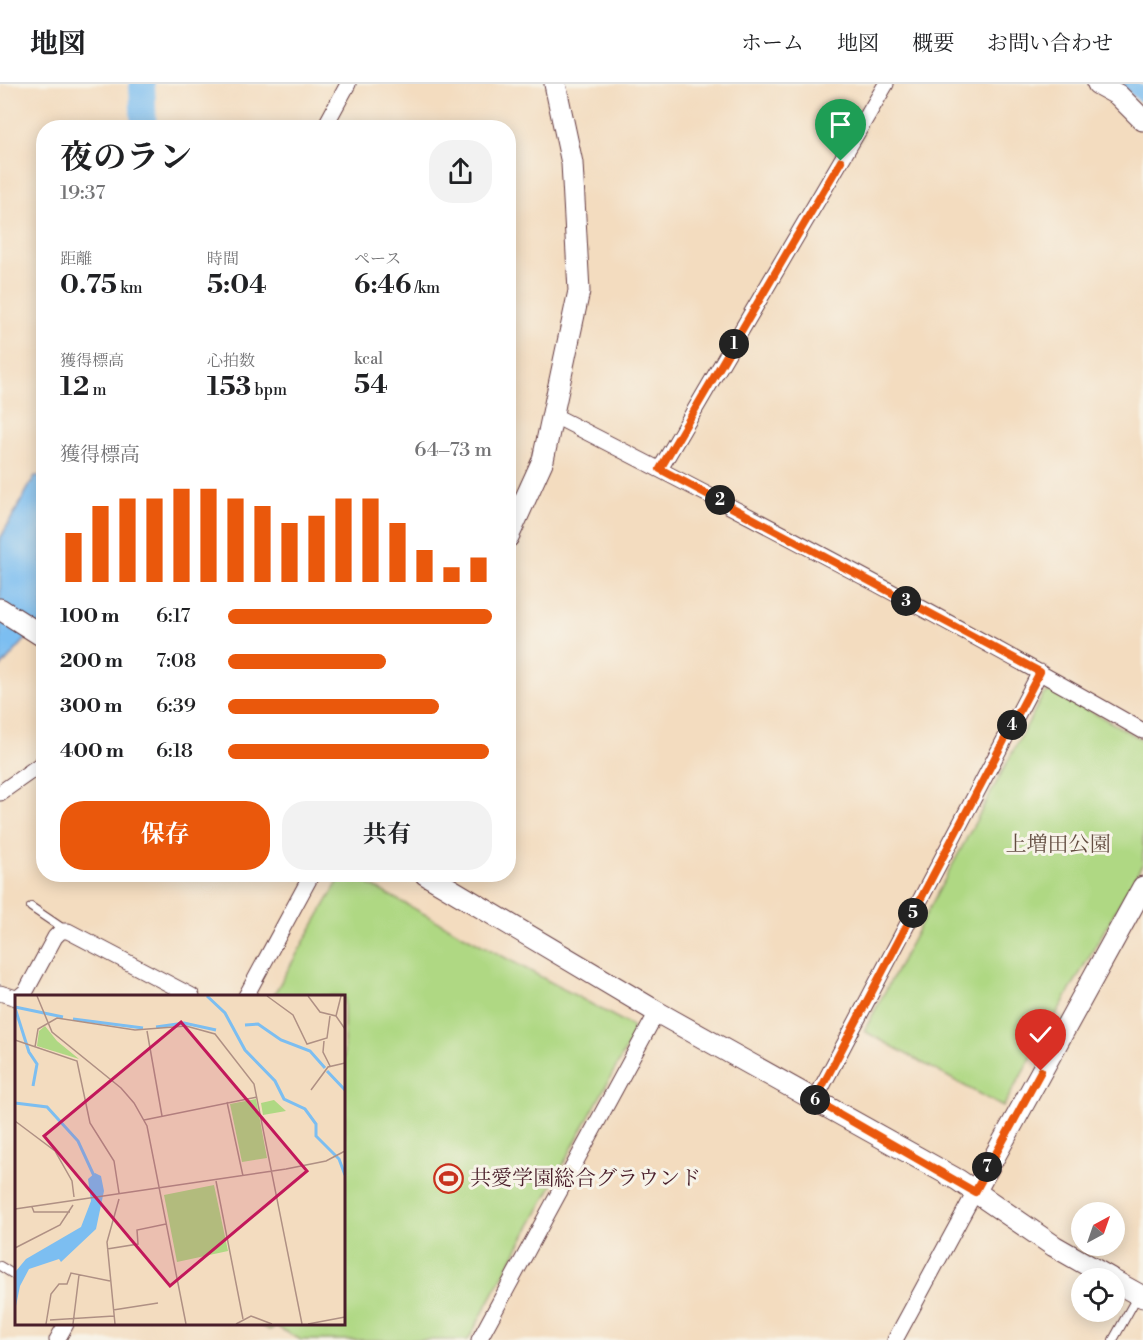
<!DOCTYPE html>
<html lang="ja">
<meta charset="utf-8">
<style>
body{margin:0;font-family:"Libre Bodoni","Noto Serif JP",serif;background:#f2f2f2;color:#202124;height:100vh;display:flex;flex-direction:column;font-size:22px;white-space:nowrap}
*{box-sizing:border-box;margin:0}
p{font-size:20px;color:#757577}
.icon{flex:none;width:33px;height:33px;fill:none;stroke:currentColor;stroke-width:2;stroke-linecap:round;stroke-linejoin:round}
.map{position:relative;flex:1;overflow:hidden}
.panel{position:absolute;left:36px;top:36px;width:480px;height:762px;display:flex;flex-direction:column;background:#fff;border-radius:24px;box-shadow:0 3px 15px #0003}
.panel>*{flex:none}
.needle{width:39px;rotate:40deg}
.controls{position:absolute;left:1071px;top:1118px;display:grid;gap:12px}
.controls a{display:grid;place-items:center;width:54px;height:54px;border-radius:50%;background:#fff;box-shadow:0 3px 15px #0003;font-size:30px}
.pin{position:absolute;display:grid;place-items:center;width:51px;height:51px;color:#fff;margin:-62px -26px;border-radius:50% 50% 50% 0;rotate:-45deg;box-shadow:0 0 6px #0007}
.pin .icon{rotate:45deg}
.km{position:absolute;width:30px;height:30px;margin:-15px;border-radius:50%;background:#222;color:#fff;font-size:16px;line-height:30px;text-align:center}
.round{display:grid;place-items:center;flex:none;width:63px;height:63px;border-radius:24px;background:#f2f2f2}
.headline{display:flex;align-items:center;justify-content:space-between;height:102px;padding:0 24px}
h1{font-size:33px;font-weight:700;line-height:45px}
.metrics{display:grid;grid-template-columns:repeat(3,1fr);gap:9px;height:102px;padding:6px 24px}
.metrics div{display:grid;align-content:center}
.metrics b{font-size:26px;font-weight:700}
.metrics small{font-size:16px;font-weight:400}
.metrics p{font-size:16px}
.chart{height:168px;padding:12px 24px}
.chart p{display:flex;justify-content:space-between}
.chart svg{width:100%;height:108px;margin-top:6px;stroke:#ea580c;stroke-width:6}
.primary-button{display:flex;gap:12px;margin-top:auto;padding:12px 24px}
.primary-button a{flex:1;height:69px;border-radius:24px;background:#ea580c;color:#fff;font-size:24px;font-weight:700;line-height:69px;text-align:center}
.primary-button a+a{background:#f2f2f2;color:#202124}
ul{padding:0 24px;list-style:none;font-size:20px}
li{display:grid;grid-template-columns:96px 72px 1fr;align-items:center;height:45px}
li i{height:15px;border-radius:8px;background:#ea580c}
header{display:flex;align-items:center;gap:36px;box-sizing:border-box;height:84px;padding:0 30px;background:#fff;border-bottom:2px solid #e0e0e0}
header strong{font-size:28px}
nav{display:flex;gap:33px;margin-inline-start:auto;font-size:21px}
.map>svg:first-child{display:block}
</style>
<header>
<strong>地図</strong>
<nav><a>ホーム</a><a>地図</a><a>概要</a><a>お問い合わせ</a></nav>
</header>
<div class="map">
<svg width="1143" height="1256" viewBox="0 0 1143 1256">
<rect width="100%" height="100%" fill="#f7f3e8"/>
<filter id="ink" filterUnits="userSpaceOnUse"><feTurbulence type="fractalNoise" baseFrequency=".0167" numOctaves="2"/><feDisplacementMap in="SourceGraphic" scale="12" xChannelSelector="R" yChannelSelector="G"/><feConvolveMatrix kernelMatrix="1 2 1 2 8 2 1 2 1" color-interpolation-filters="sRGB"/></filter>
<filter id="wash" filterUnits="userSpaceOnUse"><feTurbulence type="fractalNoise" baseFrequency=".008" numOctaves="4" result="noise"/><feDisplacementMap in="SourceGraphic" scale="24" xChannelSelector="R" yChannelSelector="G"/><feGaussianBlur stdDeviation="1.35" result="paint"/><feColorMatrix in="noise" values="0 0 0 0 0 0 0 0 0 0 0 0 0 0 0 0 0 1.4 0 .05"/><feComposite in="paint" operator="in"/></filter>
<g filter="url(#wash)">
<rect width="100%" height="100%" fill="#f3dcbf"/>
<!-- green -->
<path fill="#afd883" stroke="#7c7c57" stroke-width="1.5" d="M1052,606L1143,656V779L1003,1023L864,947L1043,611Z
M342,791H352L632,942L634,950L468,1256H301L277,1243L269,1246L257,1240H344V912H273Z"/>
<!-- water -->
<path fill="#7cbef1" stroke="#636e8e" stroke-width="1.5" d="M35,392H43V536L0,584V455Z"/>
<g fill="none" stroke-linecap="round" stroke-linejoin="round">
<!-- canal -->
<path stroke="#7cbef1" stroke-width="15" d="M1130,0L1143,11"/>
<!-- river -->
<path stroke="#7cbef1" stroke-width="26" d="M142,0L144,44"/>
</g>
</g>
<g filter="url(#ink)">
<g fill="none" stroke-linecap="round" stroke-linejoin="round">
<defs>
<path id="lane" d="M31,823L59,842L61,847
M0,1182L16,1192
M1113,1256L1137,1213"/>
<path id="street" d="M324,44L348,0
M553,331C751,432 949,536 1143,647
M660,385L886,0
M0,709L44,678
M0,909L16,914
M20,912L26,907L55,853L61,847H68L192,912
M246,912L312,790
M815,1016L1040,588
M57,1256L66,1240
M479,1256L657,928
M895,1256L975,1108"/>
<path id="secondary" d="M1098,0L1118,11L1143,36
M508,453L543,376L579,207L572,79L555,0
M0,525L44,553
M425,790L657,928L958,1096L1054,1162L1110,1194
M975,1108L1143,803
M1114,1197L1143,1213"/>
</defs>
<!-- lane casing -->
<use href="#lane" stroke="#633b41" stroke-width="10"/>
<!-- street casing -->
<use href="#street" stroke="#633b41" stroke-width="17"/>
<!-- secondary casing -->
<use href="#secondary" stroke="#633b41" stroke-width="23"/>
<!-- lane -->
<use href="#lane" stroke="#fff" stroke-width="8"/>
<!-- street -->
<use href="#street" stroke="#fff" stroke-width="15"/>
<!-- secondary -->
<use href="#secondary" stroke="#fff" stroke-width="21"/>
</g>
</g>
<g fill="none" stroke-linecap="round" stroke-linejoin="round" filter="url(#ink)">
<defs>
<path id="route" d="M841,77L660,385L1040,588L815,1016L975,1108L1041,987"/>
</defs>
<!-- route casing -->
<use href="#route" stroke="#fff" stroke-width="12"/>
<!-- route -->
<use href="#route" stroke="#ea580c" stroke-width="8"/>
</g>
<!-- icons -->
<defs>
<symbol id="stadium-ring" viewBox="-11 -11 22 22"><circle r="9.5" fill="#f7f3e8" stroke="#c8321e" stroke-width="1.5"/><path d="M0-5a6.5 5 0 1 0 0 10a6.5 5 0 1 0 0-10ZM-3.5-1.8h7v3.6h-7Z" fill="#c8321e"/></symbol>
</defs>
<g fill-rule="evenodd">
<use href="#stadium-ring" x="432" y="1078" width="33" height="33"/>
</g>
<g text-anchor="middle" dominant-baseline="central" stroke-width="6" stroke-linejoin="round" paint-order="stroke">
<!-- park labels -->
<g font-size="21" fill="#634d41" stroke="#f7f3e8">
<text x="1058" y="761">上増田公園</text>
</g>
<!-- poi labels -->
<g font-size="21" fill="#4a1f2b" stroke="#f7f3e8" text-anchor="start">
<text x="470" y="1095">共愛学園総合グラウンド</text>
</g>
</g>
<!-- overview -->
<g transform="translate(15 911)">
<rect width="330" height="330" fill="#f3dcbf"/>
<path d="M30,31L42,46L64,64L22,51L24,36ZM241,104L252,163L227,167L215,109ZM259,105L271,116L248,120L246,108ZM199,190L213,256L162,267L149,200Z" fill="#afd883"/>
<path d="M80,178L86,181L89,196L81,234L46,267L44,264L14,274L5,291L0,316L1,276L11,264L66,232L76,206L73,184Z" fill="#7cbef1"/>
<path fill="none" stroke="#7cbef1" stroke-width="3" d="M192,1L210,18L230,55L260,86L269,104L290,114L301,129V141L324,164L330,180M0,12L48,22M0,13L14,57L22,69L18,91M58,24L128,33M230,30L243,29L266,45L295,56L310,73M141,32L169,28L201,35M312,76L330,95M0,108L32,112L63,146L80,183"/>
<path fill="none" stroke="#af9084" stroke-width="1.5" d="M22,1L37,37L106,93L119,108L132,131L171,329M252,1L278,20L292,49L312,43L315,21M293,1L305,17L321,21L330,34M321,21L326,1M132,36L147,121M0,45L62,66L75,128L99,166L104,198M309,46L308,57L315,71M20,52L23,34L42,23L120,35L171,31L200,39L239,89L287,329M296,95L313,72L330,68M212,107L228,181M129,125L242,102M0,126L40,156L57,186L59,202M201,186L228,324M17,212L19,217H55M0,214L271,174L311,166L330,156M0,253L45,230L58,210M92,254L123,249L122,235L151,229M98,315L143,308M35,325L99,321M31,329L36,299L44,289H52L56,278L95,286M58,329L64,280M100,329L92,247L104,204M221,329L236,321L257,329M293,329L330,322"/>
<path fill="#c2185b" fill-opacity="0.15" stroke="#c2185b" stroke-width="3" d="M166,27L292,176L155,291L29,141Z"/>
<rect width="330" height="330" fill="none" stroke="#4a1f2b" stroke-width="3"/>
</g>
</svg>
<div class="controls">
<a><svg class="needle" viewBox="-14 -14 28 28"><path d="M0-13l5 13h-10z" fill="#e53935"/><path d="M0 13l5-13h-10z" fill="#757577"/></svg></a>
<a><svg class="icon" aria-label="locate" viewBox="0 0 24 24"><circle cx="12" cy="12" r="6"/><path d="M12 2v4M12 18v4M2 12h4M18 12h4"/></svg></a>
</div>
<div class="pin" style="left:841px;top:77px;background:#1e9e55"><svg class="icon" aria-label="arrive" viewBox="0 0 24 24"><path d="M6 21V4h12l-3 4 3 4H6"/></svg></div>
<div class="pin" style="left:1041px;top:987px;background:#d93025"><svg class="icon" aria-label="check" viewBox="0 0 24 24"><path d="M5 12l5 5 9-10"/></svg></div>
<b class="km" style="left:734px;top:260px">1</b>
<b class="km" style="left:720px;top:416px">2</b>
<b class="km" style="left:906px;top:517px">3</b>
<b class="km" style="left:1012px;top:641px">4</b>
<b class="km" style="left:913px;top:829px">5</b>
<b class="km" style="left:815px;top:1016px">6</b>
<b class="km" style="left:987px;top:1083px">7</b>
<section class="panel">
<div class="headline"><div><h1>夜のラン</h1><p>19:37</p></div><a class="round"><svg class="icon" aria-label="share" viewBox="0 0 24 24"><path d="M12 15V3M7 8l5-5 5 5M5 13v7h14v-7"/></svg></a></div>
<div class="metrics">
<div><p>距離</p><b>0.75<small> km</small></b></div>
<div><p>時間</p><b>5:04</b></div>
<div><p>ペース</p><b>6:46<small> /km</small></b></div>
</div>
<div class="metrics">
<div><p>獲得標高</p><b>12<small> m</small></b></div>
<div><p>心拍数</p><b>153<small> bpm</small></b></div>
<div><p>kcal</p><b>54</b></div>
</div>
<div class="chart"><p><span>獲得標高</span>64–73 m</p>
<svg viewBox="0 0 160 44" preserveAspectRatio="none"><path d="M5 44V24M15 44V13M25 44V10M35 44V10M45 44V6M55 44V6M65 44V10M75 44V13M85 44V20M95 44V17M105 44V10M115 44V10M125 44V20M135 44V31M145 44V38M155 44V34"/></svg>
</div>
<ul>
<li><b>100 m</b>6:17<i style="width:100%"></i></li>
<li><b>200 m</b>7:08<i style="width:60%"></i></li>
<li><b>300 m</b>6:39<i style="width:80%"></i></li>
<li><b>400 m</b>6:18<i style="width:99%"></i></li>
</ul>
<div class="primary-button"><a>保存</a><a>共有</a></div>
</section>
</div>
